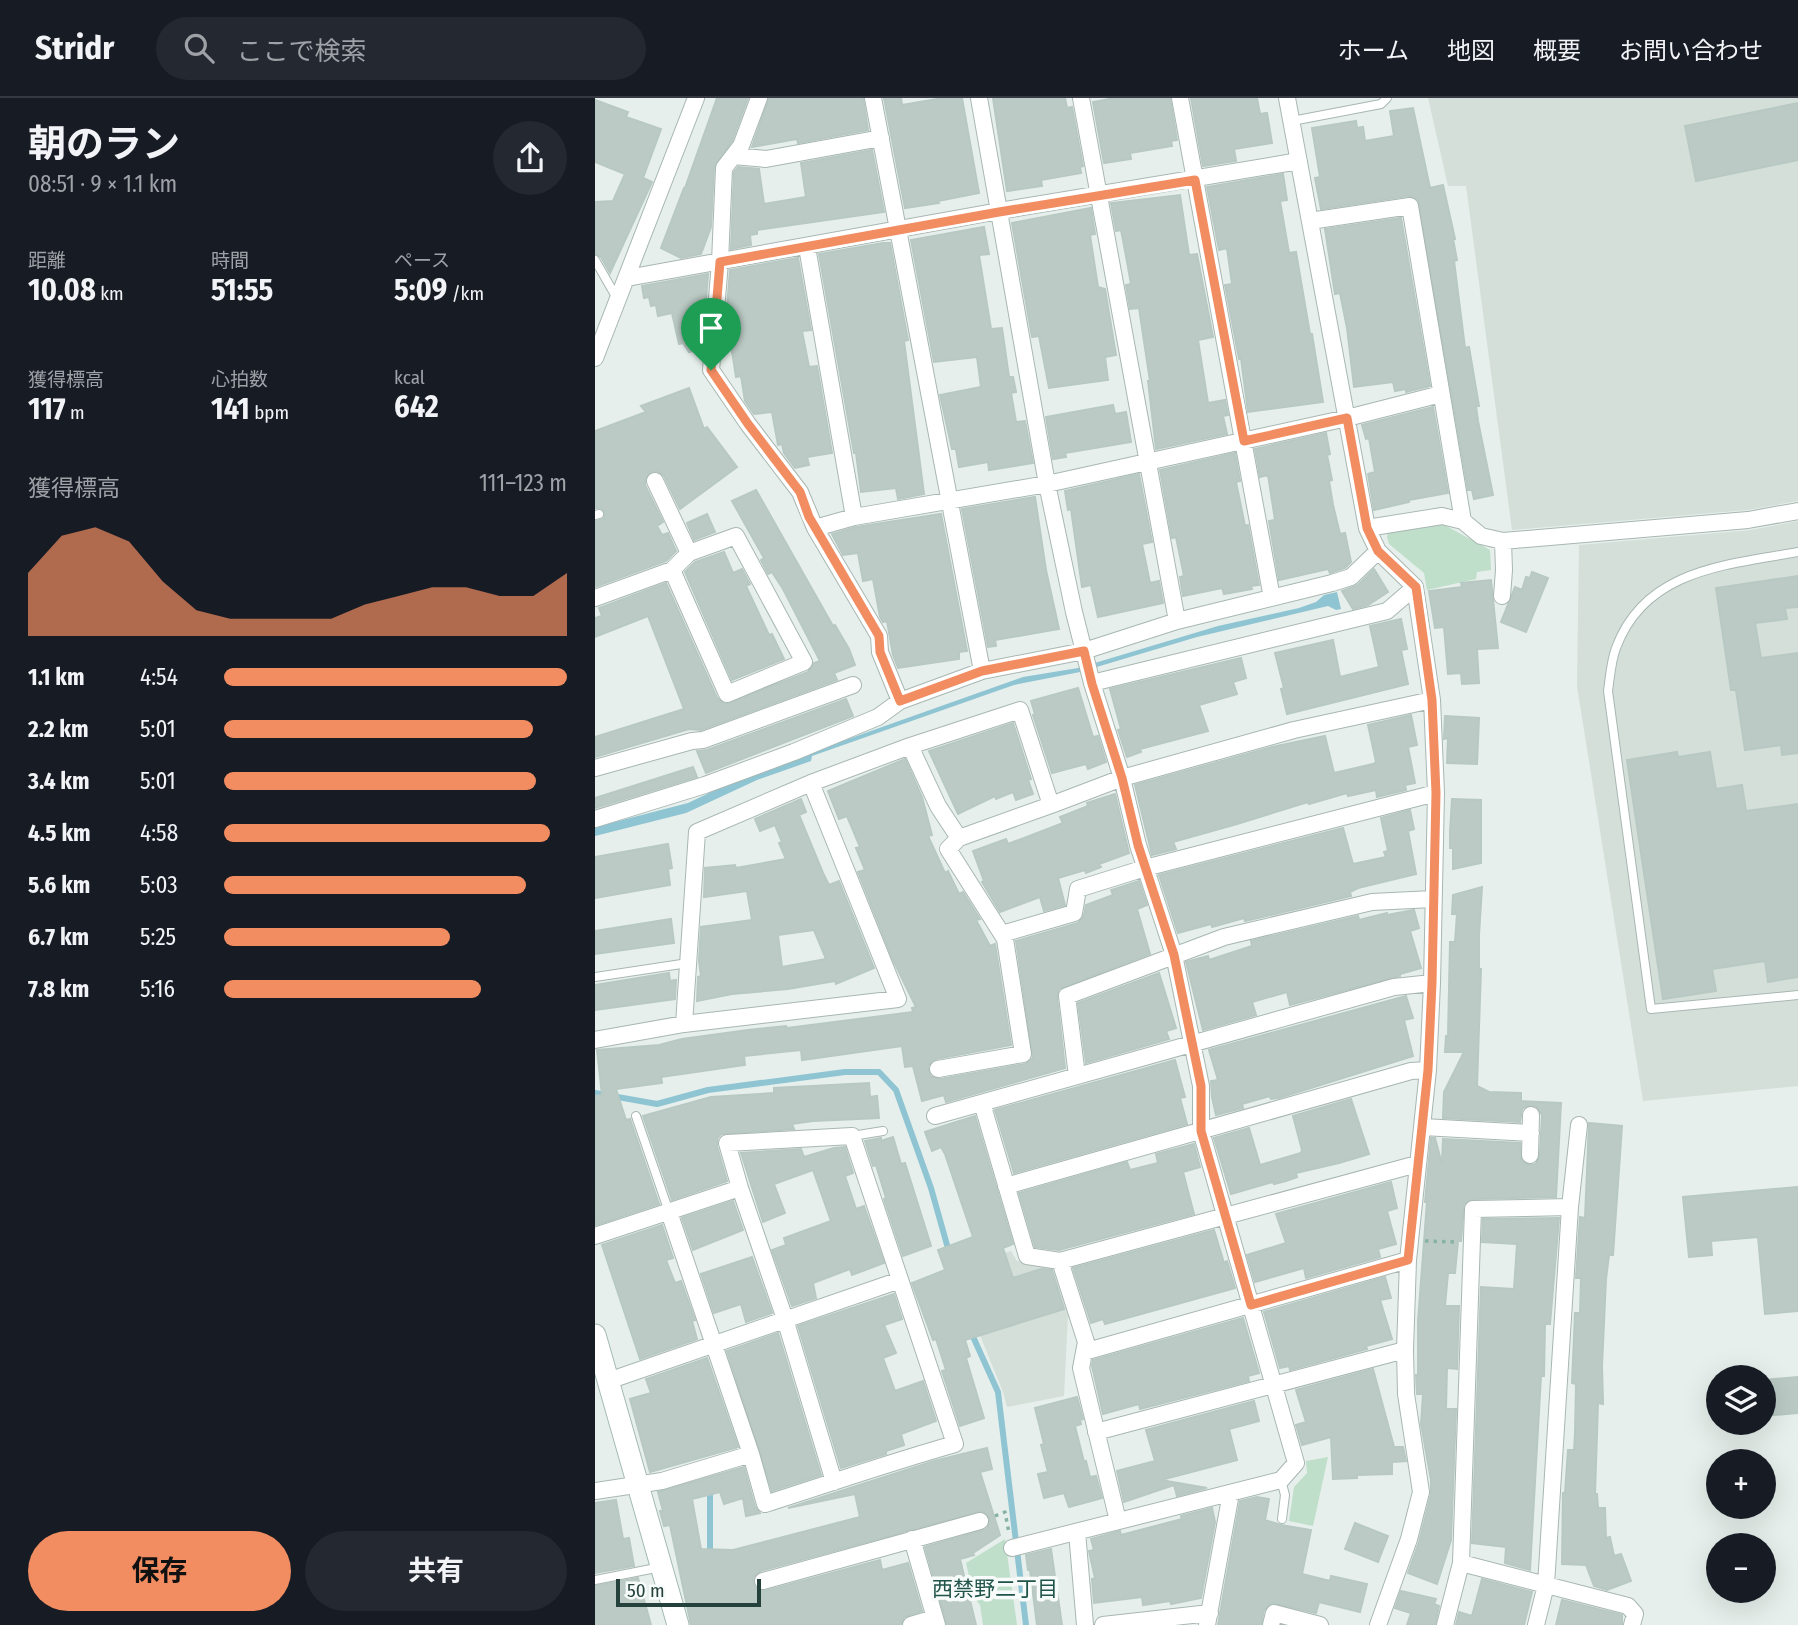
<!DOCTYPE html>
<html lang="ja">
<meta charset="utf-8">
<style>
body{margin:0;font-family:"Fira Sans Condensed","Noto Sans JP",sans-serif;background:#242831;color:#f1f3f6;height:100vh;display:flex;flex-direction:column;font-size:26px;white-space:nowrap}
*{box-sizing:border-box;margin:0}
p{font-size:23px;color:#9ea1a6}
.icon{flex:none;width:38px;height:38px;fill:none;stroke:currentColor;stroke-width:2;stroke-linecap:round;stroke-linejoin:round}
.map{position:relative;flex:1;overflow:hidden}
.drawer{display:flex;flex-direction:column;background:#171b24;width:595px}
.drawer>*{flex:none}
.buttons{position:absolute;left:1111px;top:1267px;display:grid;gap:14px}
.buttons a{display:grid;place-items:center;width:70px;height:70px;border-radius:50%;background:#171b24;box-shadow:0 7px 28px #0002;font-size:35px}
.scale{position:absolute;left:21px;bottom:18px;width:145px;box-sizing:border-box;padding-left:7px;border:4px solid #24413b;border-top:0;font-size:19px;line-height:24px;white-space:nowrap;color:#24413b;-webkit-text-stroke:5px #f7fbf9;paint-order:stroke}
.pin{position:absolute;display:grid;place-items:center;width:60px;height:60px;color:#fff;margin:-72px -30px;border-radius:50% 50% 50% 0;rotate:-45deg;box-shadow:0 0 7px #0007}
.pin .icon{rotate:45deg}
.round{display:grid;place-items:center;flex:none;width:74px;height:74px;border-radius:37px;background:#242831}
.overview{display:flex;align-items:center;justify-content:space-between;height:119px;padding:0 28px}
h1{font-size:38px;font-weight:700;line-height:52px}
.stats{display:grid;grid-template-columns:repeat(3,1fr);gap:10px;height:119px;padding:7px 28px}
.stats div{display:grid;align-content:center}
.stats b{font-size:30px;font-weight:700}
.stats small{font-size:19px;font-weight:400}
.stats p{font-size:19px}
.chart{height:196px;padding:14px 28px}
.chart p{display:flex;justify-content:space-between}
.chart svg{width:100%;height:126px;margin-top:7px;fill:#f28c61;opacity:.7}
.primary-button{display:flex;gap:14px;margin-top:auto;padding:14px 28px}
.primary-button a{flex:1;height:80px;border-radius:42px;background:#f28c61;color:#111;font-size:28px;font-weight:700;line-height:80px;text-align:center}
.primary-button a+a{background:#242831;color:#f1f3f6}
ul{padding:0 28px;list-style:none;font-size:23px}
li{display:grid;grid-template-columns:112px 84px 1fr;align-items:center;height:52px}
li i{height:18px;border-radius:9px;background:#f28c61}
header{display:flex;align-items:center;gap:42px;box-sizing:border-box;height:98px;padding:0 35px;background:#171b24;border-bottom:2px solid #363941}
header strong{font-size:33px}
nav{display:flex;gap:38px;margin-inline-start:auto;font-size:24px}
.search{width:490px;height:63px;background:#242831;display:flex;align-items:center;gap:18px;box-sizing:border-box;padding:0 24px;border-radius:38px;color:#9ea1a6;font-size:26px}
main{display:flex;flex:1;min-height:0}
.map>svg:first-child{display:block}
</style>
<header>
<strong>Stridr</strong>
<div class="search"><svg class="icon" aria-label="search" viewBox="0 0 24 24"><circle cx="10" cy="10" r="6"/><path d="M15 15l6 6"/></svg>ここで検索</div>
<nav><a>ホーム</a><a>地図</a><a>概要</a><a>お問い合わせ</a></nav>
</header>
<main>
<section class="drawer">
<div class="overview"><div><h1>朝のラン</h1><p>08:51 · 9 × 1.1 km</p></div><a class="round"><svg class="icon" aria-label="share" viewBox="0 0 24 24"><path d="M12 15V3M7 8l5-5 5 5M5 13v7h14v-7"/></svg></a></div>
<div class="stats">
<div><p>距離</p><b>10.08<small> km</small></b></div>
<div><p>時間</p><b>51:55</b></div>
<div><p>ペース</p><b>5:09<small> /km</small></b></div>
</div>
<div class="stats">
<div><p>獲得標高</p><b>117<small> m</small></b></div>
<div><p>心拍数</p><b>141<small> bpm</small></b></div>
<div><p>kcal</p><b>642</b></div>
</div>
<div class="chart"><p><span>獲得標高</span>111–123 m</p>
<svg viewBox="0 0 160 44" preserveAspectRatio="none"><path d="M0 44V22L10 9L20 6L30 11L40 25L50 35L60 38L70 38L80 38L90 38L100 33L110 30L120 27L130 27L140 30L150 30L160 22V44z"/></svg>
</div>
<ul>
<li><b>1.1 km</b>4:54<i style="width:100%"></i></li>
<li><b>2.2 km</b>5:01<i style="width:90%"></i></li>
<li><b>3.4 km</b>5:01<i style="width:91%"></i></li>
<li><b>4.5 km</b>4:58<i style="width:95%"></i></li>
<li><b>5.6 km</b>5:03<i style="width:88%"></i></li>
<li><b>6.7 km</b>5:25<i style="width:66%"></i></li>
<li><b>7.8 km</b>5:16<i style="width:75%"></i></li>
</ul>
<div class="primary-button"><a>保存</a><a>共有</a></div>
</section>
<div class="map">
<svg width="1203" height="1527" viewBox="0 0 1203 1527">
<rect width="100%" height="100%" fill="#e6efeb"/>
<!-- built -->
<path fill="#d4dfda" d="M833,0H1203V403L1153,412L917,432L871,88H853Z
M1203,423V988L1048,1003L982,588L984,447L1156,432Z
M416,1153L422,1163L456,1167L473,1217L469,1298L412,1309L408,1294L380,1225L370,1168Z"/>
<!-- green -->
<path fill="#bfdfca" d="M844,424L895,452L896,472L882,474L881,481L832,492L829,475L794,446L792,439L793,433Z
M733,1359L718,1428L694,1423L699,1389L712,1375L711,1363Z
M410,1441L422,1527H388L385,1507L379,1500L371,1465Z"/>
<!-- water -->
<path fill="#8fc4d3" d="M742,494L746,511L741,512L733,508L602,539L485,574L419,587L217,658L216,663L162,682L91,715L0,738V729L93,705L148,679L194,662L428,579L483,570L623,528L704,510L721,504L729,497Z"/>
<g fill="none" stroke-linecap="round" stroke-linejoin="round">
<!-- stream -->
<path stroke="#8fc4d3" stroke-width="6" d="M0,995L62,1006L113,992L250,974H284L301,992L336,1090L354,1154
M375,1232L403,1294L431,1527
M115,1458V1388"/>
</g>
<!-- building -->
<path fill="#bbcac4" stroke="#b8c8c3" stroke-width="2" fill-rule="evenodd" d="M122,0H153L137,43L119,69L116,129L106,156L86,160L66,150L89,90H90Z
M174,0H268L273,32L203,45L202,41L157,49Z
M289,0H306L307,7L348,0H367L384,95L343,103L344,105L310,110Z
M398,0H470L472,10L477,9L488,68L485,69L486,75L446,82L447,88L412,93Z
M520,0H575L582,42L576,43L577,48L535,55L536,61L509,65L498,4Z
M596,0H662L665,16L672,15L677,45L639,51L641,63L608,68Z
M0,2L33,14L31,19L66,31L48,80L57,84L15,175L6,159L0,156V104L18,103L30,76L0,64Z
M1203,5V62L1101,83L1090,28Z
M818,10L835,90L848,87L860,141H858L862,162L859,163L870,250L874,249L884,308H881L883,323L898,397L879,401L877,392H873L823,102L813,98L726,111L720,80L725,79L717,30L761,23L762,30L768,29L770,43L799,38L795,13Z
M277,52L289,114L162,132V136L155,137L156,147L136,151L139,74L143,69L164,71L169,106L211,99L206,65Z
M688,76L692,102L685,103L694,155L701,154L715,236H717L728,304L653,314L646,260L644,261L630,187L637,186L632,150L624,152L612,89Z
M585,97L594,157L602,156L618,239L603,242L613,305L630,302L633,317L628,318L632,336L561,351L553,283H555L544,210L535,211L531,187L536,186L531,158L526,132L521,133L516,105Z
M496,110L500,136L495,137L503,189L510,191L521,257L510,259L513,282L454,290L444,238L437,239L417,125Z
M806,120L835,288L811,294V291L800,293L798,284L759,289L752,230L745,195L740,196L730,131Z
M389,129L394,156L384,157L396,231L407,230L414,279H418L421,294L416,295L421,324L430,323L438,365L394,372L393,364L364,369L361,351H357L345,297L386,289L382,259L339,264L316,142Z
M288,145H295L313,242L309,243L329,396L303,401L301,390L266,394L261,355H259L224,156Z
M203,160L216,232L207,233L214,269L222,268L237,355L212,359L214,367L200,370L189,355L187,346L183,347L177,314L159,316L150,303L146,278L141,279L136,247H129L135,172Z
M113,176L107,251L94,254L88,245L84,246L77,215L63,218L61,207L56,208L54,199L49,200L47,188Z
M94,290L109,331L112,329L142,369L85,411L69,378L62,373L55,374L50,381V387L68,424L62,428L67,437L73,435L81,453L71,463L0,489V423L8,421L10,415L6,410H0V333L51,314L46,308Z
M518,307L520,316L531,314L536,344L470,355L471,359L458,361L451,319Z
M838,309L853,395L814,402V404L779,412L773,376L780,374L774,340L771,341L767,327Z
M731,335L735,356L732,357L737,382L734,383L738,407L745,436L750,435L756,464L750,470L735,475L733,471L684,482L674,423L680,422L673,377L665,379L660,351Z
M640,355L645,383L641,384L650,428L653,427L664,487L656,488L657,491L629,496L627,490L588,498L585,479L589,478L581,439L577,440L565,372Z
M544,376L557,444L547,446L555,485L564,483L568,505L503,519L496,487L487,489L476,411L473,412L470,393Z
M161,392L238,528L240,527L254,551L260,567L239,575L242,582L106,632L94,631L0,659V639L89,611L53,518L0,539V520L7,518L4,510L71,485L122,600L130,606L213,574L219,565L225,563L188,491L177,474L173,476L166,462L169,460L137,403Z
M440,399L451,472L464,531L400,542L401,548L393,549L367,411Z
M112,416L120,434L99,442L92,425Z
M346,416L372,553L364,554V561L303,570L298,557L292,523L288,524L285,519L278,481L268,483L263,455L248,457L237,436L261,429Z
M129,454L138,475L147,471L155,486L151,488L174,537L177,536L189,561L137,582L90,474L100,464Z
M779,471L793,494L773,507L758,511L747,493L763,487Z
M937,474L953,480L931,534L906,524L920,489L927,492L931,479L935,480Z
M1203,478V509L1190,510L1192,521L1160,525L1166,560L1203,555V655L1187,657L1186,647L1150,652L1141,592H1136L1121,490Z
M896,482L903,550L882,551L884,585L867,586L866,575L853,576L849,529L840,530L834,493L867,489L866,485Z
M806,521L812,551L806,552L813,586L692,616L686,591L689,590L680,555L738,542L745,579L784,569L775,528Z
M646,560L651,580L638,584L642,596L604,607L613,633L545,651L546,654L532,659L523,632L526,631L515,591Z
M483,590L498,639L503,638L511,664L493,671L491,666L457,675L438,617L440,616L436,603Z
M251,601L258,618L111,675L102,653L112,652Z
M816,617L822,647L813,649L820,685L810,687L811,692L782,699L781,692L753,698L752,695L714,706L713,704L642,726L578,744L581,751L557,757L540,687L677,649L730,638L739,675L778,666L781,664L773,627Z
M850,618L884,620L882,666L852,665L853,640L849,641Z
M418,625L436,681L433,682L438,696L421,702L418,694L401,701L400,698L363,716L334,653Z
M1082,654L1083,659L1115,654L1121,691L1147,687L1151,713L1203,706V879L1173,884L1170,863L1117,871L1121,893L1068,901L1032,662Z
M310,661L327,699L337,737L333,738L350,775L353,773L364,796L368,794L385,821L381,822L395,848L400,846L416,947L341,961L333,968L335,978L345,981L430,966L438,960L421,843L483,825L489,817L491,807L518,797L516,792L544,783L552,807L542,811L555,856L464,891L462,899L470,970L351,1004L349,997L327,1003L318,968L310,969L307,948L207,962L206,952L149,958L150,967L66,979L67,985L21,991L31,1022L35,1021L64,1106L1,1127L0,998L7,997L2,952L64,947L87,941L153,932L191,928L192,930L279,919L318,914L317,910L321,909L298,862L263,774L270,772L261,750L265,749L252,718L244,721L233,693Z
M98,669L102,679L0,710V700Z
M520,696L534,755L504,766L506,769L491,775L490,772L463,780L470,807L449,813L445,799L405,814L387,784L389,783L378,753L411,741L413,746L468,725L465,719L493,708L492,705Z
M206,701L211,714L204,717L228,775L234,787L244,783L279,870L241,886L240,883L193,891L137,896L102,903L103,879L106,878L104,863L106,829L157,822L152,793L109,799L110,770L140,767L141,770L191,761L184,745L187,744L180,727L165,733L160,721ZM219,832L231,861L187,869L183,837Z
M857,701L886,702V765L858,771V750H855V734Z
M815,712L819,731L813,733L821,776L763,790L755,794L756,798L650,823L649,820L617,829L616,826L583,835L564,777L748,730L758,766L791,759L789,754L793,753L786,720Z
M73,746L77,770L73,771L75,787L0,800V759Z
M887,789L884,837V871H886L882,988L894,994L926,995V1003L966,1005L961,1099L878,1101L869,1106L866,1143H863L860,1175H853L850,1208H864L862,1271L852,1270L851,1311H861L856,1442L842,1486L813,1475L824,1444L836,1396V1382L826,1326L828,1296H822L821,1277H823V1223L832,1104H830L836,1040H840L847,1066L848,1041L925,1045L926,1061L934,1067L941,1066L945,1057L947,1017L941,1008H932L927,1011L925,1024L848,1020L849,994L869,954H850L851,938H853L855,844H860L862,816H857L858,797Z
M819,812L824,830L815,833L826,870L805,876V878L695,907L692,894L657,904L661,917L608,932L591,864L613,858L614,862L657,848L656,843L763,818L764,822L792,815V817Z
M76,821L79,845L0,856V833Z
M74,875L75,883L81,882L80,901L0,912V887Z
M564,875L581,930L571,933L574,941L491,965L483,905Z
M811,898L818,920L809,922L818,958L684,1000L676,1001L675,998L647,1006L648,1010L621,1017L617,999L616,983L623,982L614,952Z
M580,962L590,999L585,1000L592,1026L419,1075L400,1012Z
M274,985L275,999L282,998L284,1020L218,1023L197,1026L199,1031L126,1036L122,1041V1048L132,1083L77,1102L48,1018L116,999L179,995V990Z
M756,1001L774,1056L744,1065L701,1075L702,1079L691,1083L679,1086L678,1084L636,1096L619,1040L654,1030L665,1067L706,1055L707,1052L698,1018Z
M380,1018L418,1146L408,1150L418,1180L446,1171L457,1172L469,1211L370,1242L375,1258L371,1260L389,1320L365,1328L347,1273L351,1272L341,1241L338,1242L317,1185L350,1172L343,1152L378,1139L350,1056L346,1049L337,1053L330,1034Z
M994,1025L1027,1028L1018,1157H1014L1011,1181L1007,1268L1008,1306L1003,1305L1000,1396H1002L1003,1410H1010L1011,1440L1015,1439L1019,1458L1026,1456L1036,1483L1012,1492L999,1488L991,1467L967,1466L968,1395H970L973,1352H979L980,1335L981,1286L977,1285L980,1215H985L986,1180H981L985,1119L990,1120Z
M298,1039L306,1066L310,1065L336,1148L308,1158L289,1101L291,1100L281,1067L278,1068L270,1043L286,1040V1043Z
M599,1046L605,1069L588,1074L599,1116L464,1152L440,1149L424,1095L532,1064L535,1072L563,1065L561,1056Z
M250,1049L258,1075L250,1078L261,1111L269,1108L289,1165L257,1177L255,1171L218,1185L221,1200L197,1208L177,1152L191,1147L189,1140L236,1123L218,1072L179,1086L190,1115L168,1124L146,1055L206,1051L209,1059L239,1050Z
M796,1084L802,1110L792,1113L801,1146L783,1151L785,1159L711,1180L709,1170L660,1184L652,1157L691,1145L681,1116Z
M1203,1089V1213L1170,1216L1163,1139L1116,1143L1117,1157L1094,1159L1088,1099Z
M138,1103L148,1132L98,1152L87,1120Z
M964,1120L955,1226H950L949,1278H946L935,1472L910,1465L911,1449L877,1445L886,1189L919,1191L922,1146L887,1144L888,1121Z
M67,1127L78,1160L71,1162L80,1185L86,1183L100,1222L97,1223L102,1241L45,1261L7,1147Z
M619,1132L629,1165L632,1163L640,1190L510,1226L508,1221L496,1225L478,1170Z
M157,1159L177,1215L151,1224L146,1206L119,1215L106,1176Z
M790,1179L796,1200L785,1202L797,1241L771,1248L772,1251L695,1272L694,1268L685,1270L669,1214Z
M299,1196L307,1221L289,1227L301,1255L288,1260L300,1293L328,1283L341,1323L306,1336L309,1347L291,1353V1356L246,1370L203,1228Z
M648,1220L664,1275L653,1278L654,1283L545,1311L544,1306L508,1316L497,1268L498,1262Z
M183,1235L226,1377L177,1393L132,1253Z
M112,1260L143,1349L55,1374L35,1301L56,1295L51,1281Z
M778,1271L799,1349H808L811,1363L797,1364V1376L762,1377V1380L738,1381L736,1339L707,1347L701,1327L711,1324L701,1292Z
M1203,1279V1315L1169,1318V1282Z
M482,1299L488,1321L485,1322L486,1326L480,1328L489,1364L491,1363L495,1379L501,1378L507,1400L474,1409L469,1395L449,1400L443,1376L453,1374L446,1347L449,1346L440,1310Z
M659,1303L664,1323L634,1331L642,1362L566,1382L612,1390L582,1398L579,1387L529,1404L522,1373L560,1363L551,1332Z
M392,1350L397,1371L385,1374L405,1437L378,1455L379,1457L365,1461L381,1527H352L330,1449L392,1431L395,1421L387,1413L165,1473L158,1480L160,1490L170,1493L285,1462L287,1472L313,1465L327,1513L309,1519L306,1527H96L75,1427L69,1428L65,1413H68L63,1394L149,1369L160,1409L165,1415L151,1418L148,1400L129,1406L125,1394L97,1401L106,1451L138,1452L265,1419L260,1396L193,1410L339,1363Z
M662,1399L674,1401L670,1422L686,1427L716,1432L707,1476L735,1483L736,1478L772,1486L765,1514L724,1504L721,1515L677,1505L669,1512L666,1527H623L645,1403Z
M21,1402L28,1441L34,1440L39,1468L0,1475V1405Z
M617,1410L620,1424L606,1500L576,1506L575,1503L548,1507L547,1499L499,1505L497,1481L500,1480L495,1458L494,1453L499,1452L496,1441L525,1433L526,1437L587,1421L586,1418Z
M760,1425L793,1438L783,1464L750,1451Z
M456,1451L467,1527H442L435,1472H433L431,1457Z
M43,1480L56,1527H0V1488Z
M887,1481L937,1494L929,1527H861L864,1514L877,1518Z
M806,1493L841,1501L839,1506L844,1508L840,1527H812L816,1515L800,1510Z
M967,1502L1027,1517V1527H961Z"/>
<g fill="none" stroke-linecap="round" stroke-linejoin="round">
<defs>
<path id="lane" d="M697,23L786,6L792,0
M0,162L23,202
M0,417L4,416
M1203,454C1132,467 1050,471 1021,550C1016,563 1015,579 1013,593L1056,911L1203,897
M0,879L93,865
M41,1018L74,1114
M257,1038L288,1033
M686,1382L690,1397L687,1421
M0,1482L66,1469"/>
<path id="street" d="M164,0L146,48L129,70L125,164L116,272L153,326L205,394L220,430L259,419L452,386L752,320L846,296
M278,0L387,573L489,553L582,523L737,485L756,479L783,453
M384,0L452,386L479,514L497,585L527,680L543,747L579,857L606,988V1033L701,1365L686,1382L417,1450
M486,0L582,523
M585,0L677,500
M692,0L772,430L783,453L820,489L837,602L841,695L837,885L833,972L813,1162L810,1252L811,1296L826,1394L814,1441L783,1527
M138,58L171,61L286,40
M715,123L815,108L868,423
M212,149L259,419
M32,180L404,113L704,63
M0,260L101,0
M60,383L94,455
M220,430L284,538L285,554L305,603
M772,430L847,418L868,423L886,438L908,443L1153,422L1203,413
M907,498L909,472L908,443
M0,500L77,472L94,455L141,438L209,564L132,596L77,472
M497,585L792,513L820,489
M315,648L343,708L364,740
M0,670L97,643L108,642L258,587
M0,721L110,687L199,654L283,619L305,603L387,573
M407,836L479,815L483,791L550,770L841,695
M89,926L102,734L216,685
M0,942L89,926L303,901L216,685L315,648L425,612L456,707L527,680L699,632L837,602
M343,971L428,956L410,841L353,751L364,740L456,707
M482,978L472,898L629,839L777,804L838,801
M387,1005L432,1158L465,1163L491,1244L486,1270L523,1423
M340,1018L799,889L837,885
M828,1029L936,1035
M935,1057L936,1017
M411,1088L816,973L833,972
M74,1114L156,1356L170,1406C233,1386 296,1364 360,1346L257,1038L132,1045L145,1090L190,1221L239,1384
M0,1138L145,1090
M465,1163L822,1066
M489,1254L813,1162
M13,1283L305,1182
M501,1334L810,1252
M0,1393L67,1383L156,1356
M482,1434L490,1527
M317,1441L342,1527
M866,1465L1033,1508L1040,1516L1037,1527
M168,1483L385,1423
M316,1527L340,1520
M508,1527L615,1515
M612,1527L636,1395
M676,1527L679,1515L725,1527
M850,1527L866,1465L878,1111L975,1109
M941,1527L951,1487L975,1109L984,1027"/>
<path id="secondary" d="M0,1237L83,1527"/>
</defs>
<!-- lane casing -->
<use href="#lane" stroke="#a8b7b3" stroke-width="10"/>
<!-- street casing -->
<use href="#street" stroke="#a8b7b3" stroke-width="18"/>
<!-- secondary casing -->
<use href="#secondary" stroke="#a4bab4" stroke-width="23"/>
<!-- path -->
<path stroke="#86b2a7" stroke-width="3.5" stroke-dasharray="3.5 5" stroke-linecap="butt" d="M830,1143L861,1144
M400,1418L410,1414L414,1435"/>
<!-- lane -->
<use href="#lane" stroke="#fff" stroke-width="8"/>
<!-- street -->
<use href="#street" stroke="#fff" stroke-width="16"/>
<!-- secondary -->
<use href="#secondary" stroke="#fff" stroke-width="21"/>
</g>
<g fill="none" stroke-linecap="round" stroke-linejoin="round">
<defs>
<path id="route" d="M600,82L649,343L752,320L772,430L783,453L821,489L837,602L841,695L837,885L833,972L813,1162L656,1207L606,1033V988L579,857L543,747L527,680L497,586L489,553L387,573L305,603L285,554L284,538L214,419L205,394L153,326L116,272L125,164L404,114Z"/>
</defs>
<!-- route casing -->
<use href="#route" stroke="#fff" stroke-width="14"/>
<!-- route -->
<use href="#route" stroke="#f28c61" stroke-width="9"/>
</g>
<g text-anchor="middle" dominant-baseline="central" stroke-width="7" stroke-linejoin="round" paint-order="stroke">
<!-- neighbourhood labels -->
<g font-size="21" fill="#20544a" stroke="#f7fbf9">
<text x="400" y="1491">西禁野二丁目</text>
</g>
</g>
</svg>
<div class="buttons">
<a><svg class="icon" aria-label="layers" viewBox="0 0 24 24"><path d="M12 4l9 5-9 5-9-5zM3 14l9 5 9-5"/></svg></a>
<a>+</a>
<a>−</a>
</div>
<div class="scale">50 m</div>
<div class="pin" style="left:116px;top:272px;background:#1e9e55"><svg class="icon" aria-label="arrive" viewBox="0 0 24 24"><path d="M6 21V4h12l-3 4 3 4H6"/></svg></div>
</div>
</main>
